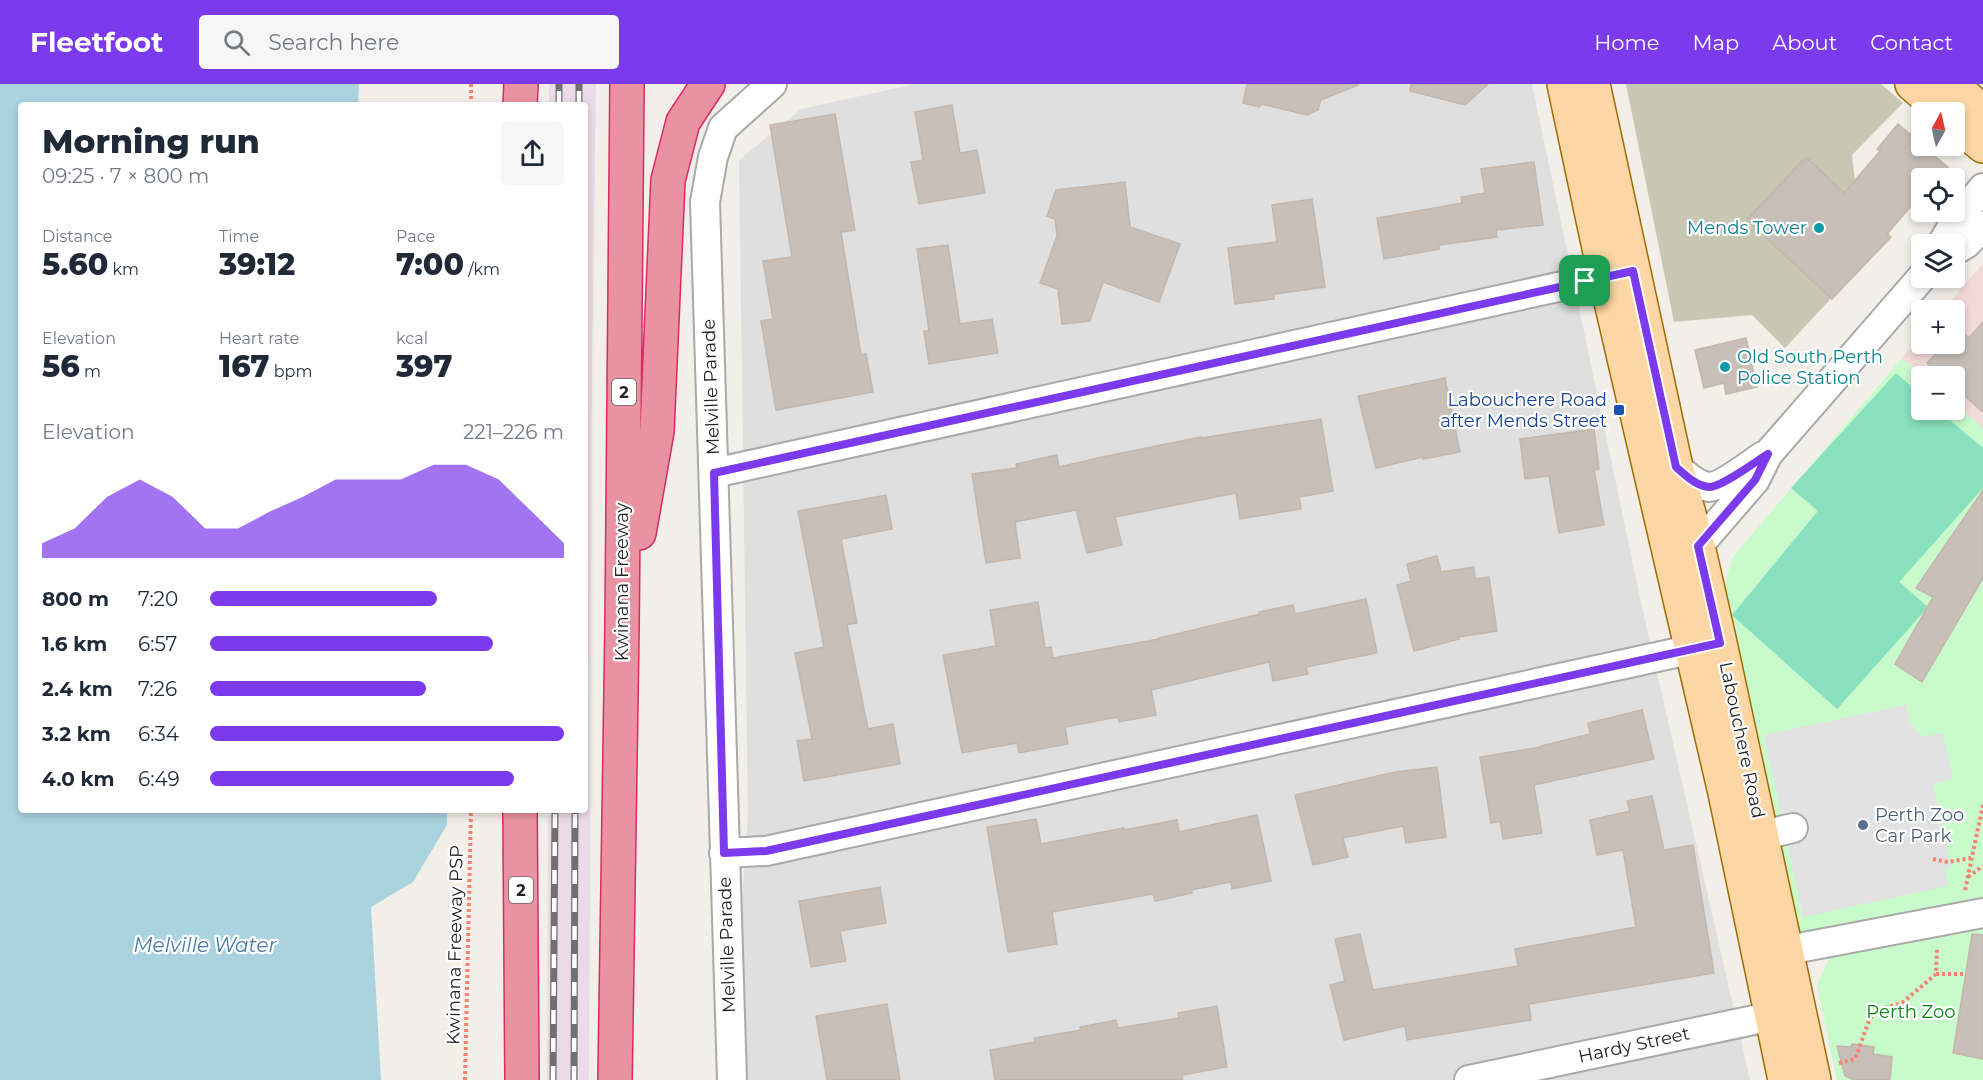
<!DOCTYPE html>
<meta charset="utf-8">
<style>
body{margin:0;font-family:Montserrat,sans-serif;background:#f6f6f7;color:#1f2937;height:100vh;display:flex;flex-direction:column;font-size:22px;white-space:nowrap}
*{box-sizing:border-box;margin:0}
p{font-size:20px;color:#747a83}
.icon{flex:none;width:33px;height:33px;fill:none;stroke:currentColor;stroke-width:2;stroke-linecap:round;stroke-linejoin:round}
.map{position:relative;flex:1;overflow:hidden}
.drawer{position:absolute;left:18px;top:18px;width:570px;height:711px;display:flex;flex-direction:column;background:#fff;border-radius:6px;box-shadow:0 3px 9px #0003}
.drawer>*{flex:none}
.needle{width:39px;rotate:8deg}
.fabs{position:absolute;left:1911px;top:18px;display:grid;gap:12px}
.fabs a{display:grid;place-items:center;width:54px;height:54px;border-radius:6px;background:#fff;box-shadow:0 3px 9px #0003;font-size:30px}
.pin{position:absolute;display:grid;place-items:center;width:51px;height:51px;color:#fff;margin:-26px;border-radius:12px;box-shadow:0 3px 9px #0006}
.round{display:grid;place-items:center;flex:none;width:63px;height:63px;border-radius:6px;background:#f6f6f7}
.overview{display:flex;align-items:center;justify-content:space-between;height:102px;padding:0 24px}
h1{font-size:33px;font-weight:800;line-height:45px}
.metrics{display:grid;grid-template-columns:repeat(3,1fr);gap:9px;height:102px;padding:6px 24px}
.metrics div{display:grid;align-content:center}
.metrics b{font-size:30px;font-weight:800}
.metrics small{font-size:16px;font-weight:400}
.metrics p{font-size:16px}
.chart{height:168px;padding:12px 24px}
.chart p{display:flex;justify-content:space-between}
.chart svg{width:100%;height:108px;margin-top:6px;fill:#7c3aed;opacity:.7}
ul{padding:0 24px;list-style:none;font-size:20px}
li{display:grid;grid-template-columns:96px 72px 1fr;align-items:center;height:45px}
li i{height:15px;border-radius:8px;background:#7c3aed}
header{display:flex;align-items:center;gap:36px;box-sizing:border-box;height:84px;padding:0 30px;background:#7c3aed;color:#fff}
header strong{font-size:28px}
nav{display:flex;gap:33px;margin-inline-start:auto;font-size:21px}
.search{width:420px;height:54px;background:#f6f6f7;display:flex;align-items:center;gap:15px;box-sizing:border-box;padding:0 21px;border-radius:6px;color:#747a83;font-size:22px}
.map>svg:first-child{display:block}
</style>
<header>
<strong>Fleetfoot</strong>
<div class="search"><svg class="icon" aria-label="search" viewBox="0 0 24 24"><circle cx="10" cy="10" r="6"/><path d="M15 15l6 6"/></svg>Search here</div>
<nav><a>Home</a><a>Map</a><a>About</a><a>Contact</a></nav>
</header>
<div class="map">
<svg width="1983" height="996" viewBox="0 0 1983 996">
<rect width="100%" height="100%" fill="#f2efe9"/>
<!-- residential -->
<path fill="#e0dfdf" d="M915,0H1532L1642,523L1750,996H729L748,733L739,76L801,25Z"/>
<!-- commercial -->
<path fill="#f2dad9" d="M1983,179V344L1955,319L1954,292H1924L1902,274L1921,251L1922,260H1954V226H1943Z"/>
<!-- industrial -->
<path fill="#ebdbe8" d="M549,0H596L592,284L589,996H547L548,726H585V21H549Z"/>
<!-- construction -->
<path fill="#c7c7b4" d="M1626,0H1881L1903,19L1852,71L1858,122L1890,151L1785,264L1752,231L1674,238Z"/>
<!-- park -->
<path fill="#c8facc" d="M1902,274L1924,292H1922V326H1954L1955,319L1983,344V996H1837L1817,901L1831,870L1799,849L1725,502L1732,474Z"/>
<!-- pitch -->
<path fill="#88e0be" d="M1896,289L1921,311L1922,326H1938L1983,364V404L1899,498L1928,523L1837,625L1732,531L1818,427L1791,404Z"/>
<!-- parking -->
<path fill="#e2e2e2" d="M1906,621L1910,639L1922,653L1943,649L1953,695L1933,700L1951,784L1944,785L1948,802L1803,833L1764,651Z"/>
<!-- water -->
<path fill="#aad3df" d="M0,0H359L358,21H21V726H447V741L413,798L371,823L381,996H0Z"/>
<!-- building -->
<path fill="#c7bfb8" stroke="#c4b6ab" stroke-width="1.5" d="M1247,0H1357L1358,1L1321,16L1318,26L1307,31L1262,20L1259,23L1243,19Z
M1411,0H1488L1465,21L1410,7Z
M952,21L960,69L977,66L985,109L919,120L911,78L923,76L915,28Z
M835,30L855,146L841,148L861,271L866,270L873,308L776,326L761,237L773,235L763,177L792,173L770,41Z
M1898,40L1915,54L1917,52L1922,56V62H1928L1934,67L1932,70L1948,83L1938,94H1922V131L1912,121L1887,150L1891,153L1832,215L1747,136L1806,73L1844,109L1880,67L1877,65Z
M1534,78L1543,141L1496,146L1497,153L1439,161V165L1384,175L1377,134L1462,119L1461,113L1485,109L1481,85Z
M1125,98L1130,143L1180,160L1159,218L1103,198L1090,237L1062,240L1058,205L1040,199L1057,152L1055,135L1047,132L1056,106Z
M1312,115L1325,203L1274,210V215L1235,220L1228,164L1277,158L1272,121Z
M948,161L960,240L992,235L998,269L929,280L924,247H929L917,165Z
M1983,238V328L1954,303V292H1942L1927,279L1945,260H1954V249L1958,244L1969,254Z
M1746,254L1757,303L1726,310L1724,299L1704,304L1695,266Z
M1445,294L1460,368L1423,375V373L1376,384L1358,312Z
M1321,335L1333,407L1299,413L1301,425L1240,435L1236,409L1115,433L1122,461L1087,469L1076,426L1015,438L1020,474L986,479L972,390L1017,384L1016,380L1057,371L1059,383L1107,372L1201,353V354Z
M1594,345L1599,385L1594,386L1604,441L1559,449L1549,392L1525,395L1520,355Z
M1983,406V494L1922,598L1895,580L1933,513L1916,504Z
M886,411L892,445L841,455L857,539L847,541L868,645L893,640L900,680L804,697L797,657L812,655L795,569L824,563L798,427Z
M1437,472L1441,488L1474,483L1475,495L1489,493L1497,547L1458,553L1459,555L1414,567L1397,501L1411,497L1407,480Z
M1366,515L1377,569L1306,583L1308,590L1273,597L1269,578L1151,606L1156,631L1119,638L1118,633L1065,643L1068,660L1019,669L1017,659L962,669L943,571L996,562L990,526L1038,518L1045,564L1051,563L1053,574L1159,555V554L1260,530L1259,528L1293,521L1295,530Z
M1642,626L1654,675L1534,701L1542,749L1503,755L1500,737L1491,739L1480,673L1541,663V662L1590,650L1588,639Z
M1437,683L1446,753L1406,759L1403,742L1343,754L1348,773L1313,781L1295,711L1395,688Z
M1652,712L1664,766L1693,761L1714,889L1529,920L1531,936L1407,956L1405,942L1344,956L1330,901L1345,897L1335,855L1360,850L1373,906L1518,882L1515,865L1636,843L1623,766L1597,771L1590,736L1630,727L1627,717Z
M1257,731L1271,797L1232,805L1231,798L1191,806L1192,809L1155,817L1153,810L1052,828L1057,860L1008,868L987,743L1036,735L1041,760L1124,744V746L1177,736L1179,748Z
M880,803L886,839L840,847L846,877L811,883L799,817Z
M1972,850L1983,851V975L1953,969Z
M887,920L900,996H827L816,932Z
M1217,922L1227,983L1182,991L1183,996H995L990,966L1035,958L1034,954L1081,946L1080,943L1116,936L1118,944L1179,934L1178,929Z
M1852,960L1874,963L1873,970L1892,973L1890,996H1854L1845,992L1837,962L1851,963Z"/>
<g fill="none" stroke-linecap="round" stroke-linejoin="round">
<defs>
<path id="minor" d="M1942,160L1956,136L1983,104
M1954,167L1967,159L1983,142
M1676,383C1686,391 1696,402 1709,403C1722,403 1751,380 1763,372
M714,389L1626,188
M1681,471L1698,462L1755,396L1768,370L1922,193
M1763,751L1793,744
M724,769L766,767L1712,561
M1788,866L1983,829
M732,996L705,118L713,73L723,44L772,0
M1469,996L1792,928"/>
<path id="major" d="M1564,0L1605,192L1725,709L1785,996
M1593,0L1676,383L1698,462L1720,559L1814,996
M1912,0L1944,28
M1951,0L1983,28
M1954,38L1983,62"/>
<path id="highway" d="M520,21L521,0
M639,449L657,347L668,96L683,38L708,0
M520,726L522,996
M615,996L622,543L627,0"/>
</defs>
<!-- minor casing -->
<use href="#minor" stroke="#a9a9a9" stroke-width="32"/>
<!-- major casing -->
<use href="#major" stroke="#a06b00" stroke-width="36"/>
<!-- highway casing -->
<use href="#highway" stroke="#dc2a67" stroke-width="36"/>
<!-- path -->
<path stroke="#fa8072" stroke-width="4" stroke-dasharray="3 3" stroke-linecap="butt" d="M471,0V21
M1933,775L1948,778L1971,774
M1968,793L1983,782
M1965,806L1983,721
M1936,890H1966
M1839,979L1855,975L1870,934L1884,924L1902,919L1936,890L1937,865
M465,996L471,726"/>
<!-- minor -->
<use href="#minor" stroke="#fff" stroke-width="28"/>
<!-- major -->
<use href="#major" stroke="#fcd6a4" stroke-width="33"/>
<!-- highway -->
<use href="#highway" stroke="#e892a2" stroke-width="33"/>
<defs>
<path id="rail" d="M559,21V0
M579,21V0
M553,996L555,726
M574,996L575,726"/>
</defs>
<!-- rail casing -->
<use href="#rail" stroke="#707070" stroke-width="7"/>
<!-- rail -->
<use href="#rail" stroke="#fff" stroke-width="4.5" stroke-dasharray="14" stroke-linecap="butt"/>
</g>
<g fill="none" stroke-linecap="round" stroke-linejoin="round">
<defs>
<path id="route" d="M1633,187L1676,383C1685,391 1696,402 1709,403C1722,403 1755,378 1768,370L1755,396L1698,462L1720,559L766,767L724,769L714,389Z"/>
</defs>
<!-- route casing -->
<use href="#route" stroke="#fff" stroke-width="12"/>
<!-- route -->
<use href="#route" stroke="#7c3aed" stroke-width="8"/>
</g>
<!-- markers -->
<g fill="#0f9aa8" stroke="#fff" stroke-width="2">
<circle cx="1819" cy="144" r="6"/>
<circle cx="1725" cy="283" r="6"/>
</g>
<rect fill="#1a4fb4" stroke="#fff" stroke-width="2" x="1613" y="320" width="12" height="12" rx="3"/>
<circle fill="#5c6f8a" stroke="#fff" stroke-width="2" cx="1863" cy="741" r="6"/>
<g text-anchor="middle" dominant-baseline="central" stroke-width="4.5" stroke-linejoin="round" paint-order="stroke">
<!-- shield labels -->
<g fill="#fff" stroke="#646464" stroke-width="1.5">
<rect x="612" y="295" width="24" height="26" rx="4.5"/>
<rect x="509" y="793" width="24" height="26" rx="4.5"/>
</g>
<g font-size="16" font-weight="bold" fill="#222">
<text x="624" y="308">2</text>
<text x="521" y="806">2</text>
</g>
<!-- culture labels -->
<g font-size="18" fill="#0d838f" stroke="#fff" text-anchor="end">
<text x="1807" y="144">Mends Tower</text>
<text x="1737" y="273" text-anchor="start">Old South Perth<tspan x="1737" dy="21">Police Station</tspan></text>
</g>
<!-- street labels -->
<g font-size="18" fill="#222" stroke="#fff">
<text transform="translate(711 303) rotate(-92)">Melville Parade</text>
<text transform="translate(622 498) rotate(-90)">Kwinana Freeway</text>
<text transform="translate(1742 656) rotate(78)">Labouchere Road</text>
<text transform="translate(455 861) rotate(-89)">Kwinana Freeway PSP</text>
<text transform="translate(727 861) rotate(-92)">Melville Parade</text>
<text transform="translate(1634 961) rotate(-12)">Hardy Street</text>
</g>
<!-- transit labels -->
<g font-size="18" fill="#164399" stroke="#fff" text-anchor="end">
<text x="1607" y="316">Labouchere Road<tspan x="1607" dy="21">after Mends Street</tspan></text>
</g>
<!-- service labels -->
<g font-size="18" fill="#4e5e75" stroke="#fff" text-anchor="start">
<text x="1875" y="731">Perth Zoo<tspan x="1875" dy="21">Car Park</tspan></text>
</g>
<!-- park labels -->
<g font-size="18" fill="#0c8416" stroke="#fff">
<text x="1911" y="928">Perth Zoo</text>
</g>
<!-- water labels -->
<g font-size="20" font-style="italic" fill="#4a7aab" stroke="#fff">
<text x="205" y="861">Melville Water</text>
</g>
</g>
</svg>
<div class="fabs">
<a><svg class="needle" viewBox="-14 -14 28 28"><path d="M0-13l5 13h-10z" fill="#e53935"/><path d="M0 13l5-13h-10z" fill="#747a83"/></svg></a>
<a><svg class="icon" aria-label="locate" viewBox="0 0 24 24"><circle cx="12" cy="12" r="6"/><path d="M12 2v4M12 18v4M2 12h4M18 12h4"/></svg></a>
<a><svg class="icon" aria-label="layers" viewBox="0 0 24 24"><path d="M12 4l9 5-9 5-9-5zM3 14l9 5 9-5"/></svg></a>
<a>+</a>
<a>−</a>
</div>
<div class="pin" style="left:1585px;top:197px;background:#1e9e55"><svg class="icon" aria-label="arrive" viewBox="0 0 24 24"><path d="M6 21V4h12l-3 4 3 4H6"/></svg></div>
<section class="drawer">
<div class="overview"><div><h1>Morning run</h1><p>09:25 · 7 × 800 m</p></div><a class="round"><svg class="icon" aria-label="share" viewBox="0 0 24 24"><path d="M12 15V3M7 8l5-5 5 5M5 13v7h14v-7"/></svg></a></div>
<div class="metrics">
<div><p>Distance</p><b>5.60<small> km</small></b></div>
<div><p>Time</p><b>39:12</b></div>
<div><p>Pace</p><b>7:00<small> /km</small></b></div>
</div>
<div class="metrics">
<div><p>Elevation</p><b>56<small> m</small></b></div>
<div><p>Heart rate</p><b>167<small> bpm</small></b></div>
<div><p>kcal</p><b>397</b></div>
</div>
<div class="chart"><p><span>Elevation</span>221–226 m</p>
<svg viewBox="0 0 160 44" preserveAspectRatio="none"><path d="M0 44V38L10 32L20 19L30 12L40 19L50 32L60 32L70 25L80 19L90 12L100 12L110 12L120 6L130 6L140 12L150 25L160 38V44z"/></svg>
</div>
<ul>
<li><b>800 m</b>7:20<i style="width:64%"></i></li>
<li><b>1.6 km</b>6:57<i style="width:80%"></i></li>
<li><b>2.4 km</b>7:26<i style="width:61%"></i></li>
<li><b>3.2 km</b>6:34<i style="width:100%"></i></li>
<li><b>4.0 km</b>6:49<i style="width:86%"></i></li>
</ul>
</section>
</div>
